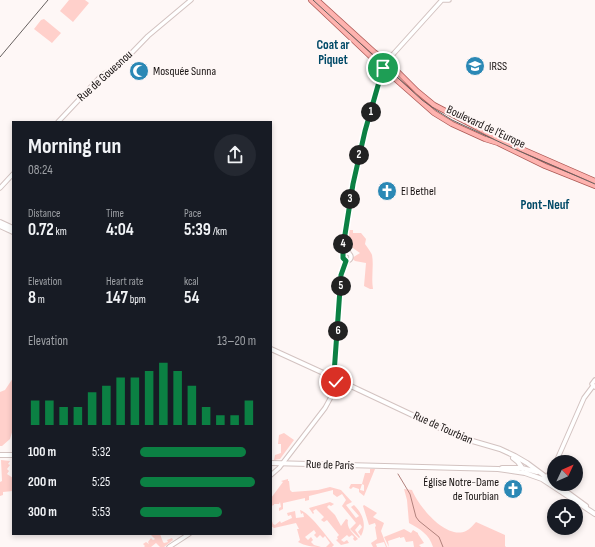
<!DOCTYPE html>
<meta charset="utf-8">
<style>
body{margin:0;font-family:"Sofia Sans Condensed",sans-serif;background:#242831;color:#f1f3f6;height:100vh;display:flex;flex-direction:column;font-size:15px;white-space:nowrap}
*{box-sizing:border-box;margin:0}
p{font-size:13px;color:#9ea1a6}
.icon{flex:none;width:22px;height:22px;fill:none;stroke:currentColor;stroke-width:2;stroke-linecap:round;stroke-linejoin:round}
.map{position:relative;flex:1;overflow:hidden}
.panel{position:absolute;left:12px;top:121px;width:260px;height:414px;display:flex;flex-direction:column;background:#171b24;border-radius:0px;box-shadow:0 2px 6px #0003}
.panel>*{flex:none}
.needle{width:26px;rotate:46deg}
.buttons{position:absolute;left:547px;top:455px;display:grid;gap:8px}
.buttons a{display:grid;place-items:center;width:36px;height:36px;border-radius:50%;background:#171b24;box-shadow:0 2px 6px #0003;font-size:20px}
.pin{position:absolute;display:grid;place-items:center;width:34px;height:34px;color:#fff;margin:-17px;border:2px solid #fff;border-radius:50%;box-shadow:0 1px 4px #0007}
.km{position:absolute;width:20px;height:20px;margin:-10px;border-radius:50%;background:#222;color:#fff;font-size:11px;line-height:20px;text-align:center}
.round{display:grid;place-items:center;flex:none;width:42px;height:42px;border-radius:21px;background:#242831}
.head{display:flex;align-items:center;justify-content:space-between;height:68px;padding:0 16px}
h1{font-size:22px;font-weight:700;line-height:30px}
.figures{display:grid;grid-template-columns:repeat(3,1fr);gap:6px;height:68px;padding:4px 16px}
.figures div{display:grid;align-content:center}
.figures b{font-size:17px;font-weight:700}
.figures small{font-size:11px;font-weight:400}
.figures p{font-size:11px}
.chart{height:112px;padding:8px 16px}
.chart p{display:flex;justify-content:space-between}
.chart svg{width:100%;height:72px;margin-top:4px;stroke:#0b8043;stroke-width:6}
ul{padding:0 16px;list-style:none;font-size:13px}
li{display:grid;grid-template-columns:64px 48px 1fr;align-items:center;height:30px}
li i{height:10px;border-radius:5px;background:#0b8043}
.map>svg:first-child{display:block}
</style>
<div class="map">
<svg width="595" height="547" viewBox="0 0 595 547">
<rect width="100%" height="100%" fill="#fef7f6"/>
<!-- green -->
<path fill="#ffd0cb" d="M69,0H85L89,3L73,22L60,11Z
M44,19L61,33L52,43L34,29L41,20Z
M349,230H353V233H361L366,239L365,244C367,247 371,252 372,255C374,266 371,277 373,289H370L364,286L366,263L355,261L352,258L360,253C348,245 348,245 349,230Z
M13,378V429L10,439L2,446H0V392L5,390Z
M284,433L294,440L280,459L274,460L275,455L281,453V444H278L279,435Z
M1,460L10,461L8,464L10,465L7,469L9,471L7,474L13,478V491L3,492V495L0,496V482L2,481Z
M370,469H375L364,496L359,492V489L353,487L351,489L349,488L351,484H362L360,490L364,491V485L362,484L365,473H370Z
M288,479V481H289L290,490L292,492L318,490L330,487L341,490L352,502L346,505L356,518L359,516L351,507L354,505C363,514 367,525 361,536L358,532L362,527L360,524L355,530L360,537L359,538L350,529L356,523L342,506L346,500L342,494L337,497L333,494V490L309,496V500L305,501V498L283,503V509L279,511V508L281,507L280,502L279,504H274V505L271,506V498L283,482L281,481Z
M404,489L412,490C419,507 446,540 466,531C470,529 473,525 476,522L505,535V546L506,547H433C429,534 420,529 409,523L407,500Z
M330,502L334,504L331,506L329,505L327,507L335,515L341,526L346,519L348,520C346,528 353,533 358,539L355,541L353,539L354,537L352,535L349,537L347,535L341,540L344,542L347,540L349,543L341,545L336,540L338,539L337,537L339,535L327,520L324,522L321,520L324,517L316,509L313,511L314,513L313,514L309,508Z
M364,505L377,513L373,517L384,523L381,531L387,547H386L384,542L376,544L377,547H373L371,543L377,539L375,527L376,526L375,523L369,525L363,506Z
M300,510C310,513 326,536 334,545L332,547H326L330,543L325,536L323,538L320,535L317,538L314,535L316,533L314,530L305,537L308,540L311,537L313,540L311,542L314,545L321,547C313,547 305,546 298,542L300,540L297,529H299L296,523L274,528L271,526V518L273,524L275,525L280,521L281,523L292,518L291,515L288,516L287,513L295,511L296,518L304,517L303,513L301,514Z
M404,529L411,533L413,530L418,533V534L424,543L419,545L421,547H414L413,541L406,542L404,537L400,538V537L388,541L389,547L384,537Z
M150,534H160L163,542L164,543L168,542L167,540L172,538L173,540L164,547H160L156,543L151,547H144L145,546L143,544L146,542L149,544L148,542L151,538L153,540L155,539Z"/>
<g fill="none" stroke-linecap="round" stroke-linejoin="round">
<!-- stream -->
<path stroke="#b1817c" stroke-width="1" d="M398,474L410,494L416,517L419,521L439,537L443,547"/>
<defs>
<path id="tertiary" d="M443,0H449
M58,122L102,75L119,66L148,36L191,0
M0,188L13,174
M344,241L349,253
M343 257a4 4 0 1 1 8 0a4 4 0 1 1-8 0Z
M344,254L343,247L352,190L359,157L383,68L387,61L442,0
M335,374L341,275L346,261
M595,380L592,384L595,387
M556,462L584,398L593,386
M271,475L279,468L325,408L331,397L334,383
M547,477L554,466
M169,547L189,534"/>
<path id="secondary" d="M0,222L13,228
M0,226L13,232
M271,349L330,376
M330,376V380L332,382H336L338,380
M330,376L333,374H336L338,376V380
M338,380L442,429L469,440L500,449L515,456L527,463L554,483
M0,455H13
M513,458L518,462L523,469
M271,463L498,469L525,473L542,479L595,514
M502,468H522L537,472
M556,484L586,506"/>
<path id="primary" d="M311,0L383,68L434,113L452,124L485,139L498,143L545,166L595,186
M317,0L374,52L387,61L417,91L434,105L501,140L595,181"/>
</defs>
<!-- tertiary casing -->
<use href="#tertiary" stroke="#d3c3c1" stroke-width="5.5"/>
<!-- secondary casing -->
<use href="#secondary" stroke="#d3c3c1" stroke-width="6"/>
<!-- primary casing -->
<use href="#primary" stroke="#ac5955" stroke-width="6"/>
<!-- tertiary -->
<use href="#tertiary" stroke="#fff" stroke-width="3.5"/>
<!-- secondary -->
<use href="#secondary" stroke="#fff" stroke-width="4"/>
<!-- primary -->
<use href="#primary" stroke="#feb3af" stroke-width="4.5"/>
<!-- tram -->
<path stroke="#66605f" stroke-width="1" d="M313,0L422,100L436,110L452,120L519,151L595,184
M0,57L48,0"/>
</g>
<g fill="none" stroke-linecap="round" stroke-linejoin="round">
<defs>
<path id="route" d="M336,382L338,379V375L334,374L341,275L346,261L343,258V247L353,184L365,131L383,68"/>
</defs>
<!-- route casing -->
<use href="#route" stroke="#fff" stroke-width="8"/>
<!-- route -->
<use href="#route" stroke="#0b8043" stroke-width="5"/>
</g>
<!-- icons -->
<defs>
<symbol id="university-disc" viewBox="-11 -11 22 22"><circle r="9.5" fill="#2b88b5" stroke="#fef7f6"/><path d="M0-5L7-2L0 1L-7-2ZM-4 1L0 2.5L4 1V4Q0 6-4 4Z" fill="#fff"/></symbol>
<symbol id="mosque-disc" viewBox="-11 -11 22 22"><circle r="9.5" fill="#2b88b5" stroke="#fef7f6"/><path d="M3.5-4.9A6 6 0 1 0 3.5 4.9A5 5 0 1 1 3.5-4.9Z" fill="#fff"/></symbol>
<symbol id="church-disc" viewBox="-11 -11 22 22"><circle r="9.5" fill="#2b88b5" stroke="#fef7f6"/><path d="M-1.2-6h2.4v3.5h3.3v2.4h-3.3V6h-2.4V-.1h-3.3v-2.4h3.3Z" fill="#fff"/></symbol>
</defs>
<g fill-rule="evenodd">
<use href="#university-disc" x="464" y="55" width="22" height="22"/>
<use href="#mosque-disc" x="128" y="60" width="22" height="22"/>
<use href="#church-disc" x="376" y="180" width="22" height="22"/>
<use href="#church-disc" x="502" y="478" width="22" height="22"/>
</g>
<g text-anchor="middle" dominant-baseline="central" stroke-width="4" stroke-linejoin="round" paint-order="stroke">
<!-- poi labels -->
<g font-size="12" fill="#161110" stroke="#fef7f6" text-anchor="start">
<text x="489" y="66">IRSS</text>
<text x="153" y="71">Mosquée Sunna</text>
<text x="401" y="191">El Bethel</text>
<text x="499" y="482" text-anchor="end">Église Notre-Dame<tspan x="499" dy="14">de Tourbian</tspan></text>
</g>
<!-- street labels -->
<g font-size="12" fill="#161110" stroke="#fef7f6">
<text transform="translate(105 76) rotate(-42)">Rue de Gouesnou</text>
<text transform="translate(486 127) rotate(25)">Boulevard de l'Europe</text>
<text transform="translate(443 428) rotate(24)">Rue de Tourbian</text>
<text transform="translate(330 465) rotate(2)">Rue de Paris</text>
</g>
<!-- neighbourhood labels -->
<g font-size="13" font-weight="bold" fill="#004967" stroke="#fef7f6">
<text x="333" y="45">Coat ar<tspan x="333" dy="15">Piquet</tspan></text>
<text x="545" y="205">Pont-Neuf</text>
</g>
</g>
</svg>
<div class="buttons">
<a><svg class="needle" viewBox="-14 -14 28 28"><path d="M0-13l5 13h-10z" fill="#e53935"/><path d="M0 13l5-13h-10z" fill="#9ea1a6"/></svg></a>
<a><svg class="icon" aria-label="locate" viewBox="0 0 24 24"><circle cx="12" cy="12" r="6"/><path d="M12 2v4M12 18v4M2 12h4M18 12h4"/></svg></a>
</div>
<div class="pin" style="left:383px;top:68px;background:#1e9e55"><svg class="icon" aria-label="arrive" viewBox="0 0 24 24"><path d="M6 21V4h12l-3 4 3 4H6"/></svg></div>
<div class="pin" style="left:336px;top:382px;background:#d93025"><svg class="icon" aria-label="check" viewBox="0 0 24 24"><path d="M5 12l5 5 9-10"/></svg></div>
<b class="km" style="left:371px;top:112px">1</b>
<b class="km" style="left:359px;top:155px">2</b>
<b class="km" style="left:350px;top:199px">3</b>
<b class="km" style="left:343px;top:244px">4</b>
<b class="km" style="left:341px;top:286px">5</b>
<b class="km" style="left:338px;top:331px">6</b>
<section class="panel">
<div class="head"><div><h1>Morning run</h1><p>08:24</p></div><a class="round"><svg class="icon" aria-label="share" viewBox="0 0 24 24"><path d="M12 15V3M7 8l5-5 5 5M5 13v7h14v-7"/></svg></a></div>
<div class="figures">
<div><p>Distance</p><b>0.72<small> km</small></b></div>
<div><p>Time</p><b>4:04</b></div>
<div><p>Pace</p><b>5:39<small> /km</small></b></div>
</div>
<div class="figures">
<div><p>Elevation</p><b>8<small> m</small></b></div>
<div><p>Heart rate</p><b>147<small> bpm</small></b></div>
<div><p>kcal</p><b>54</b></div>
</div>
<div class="chart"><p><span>Elevation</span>13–20 m</p>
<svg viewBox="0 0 160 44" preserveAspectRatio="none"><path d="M5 44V29M15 44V29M25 44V33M35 44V33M45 44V24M55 44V20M65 44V15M75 44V15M85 44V11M95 44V6M105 44V11M115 44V20M125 44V33M135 44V38M145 44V38M155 44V29"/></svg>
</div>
<ul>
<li><b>100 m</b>5:32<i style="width:91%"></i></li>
<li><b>200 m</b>5:25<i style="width:99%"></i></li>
<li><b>300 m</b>5:53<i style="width:71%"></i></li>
</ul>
</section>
</div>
